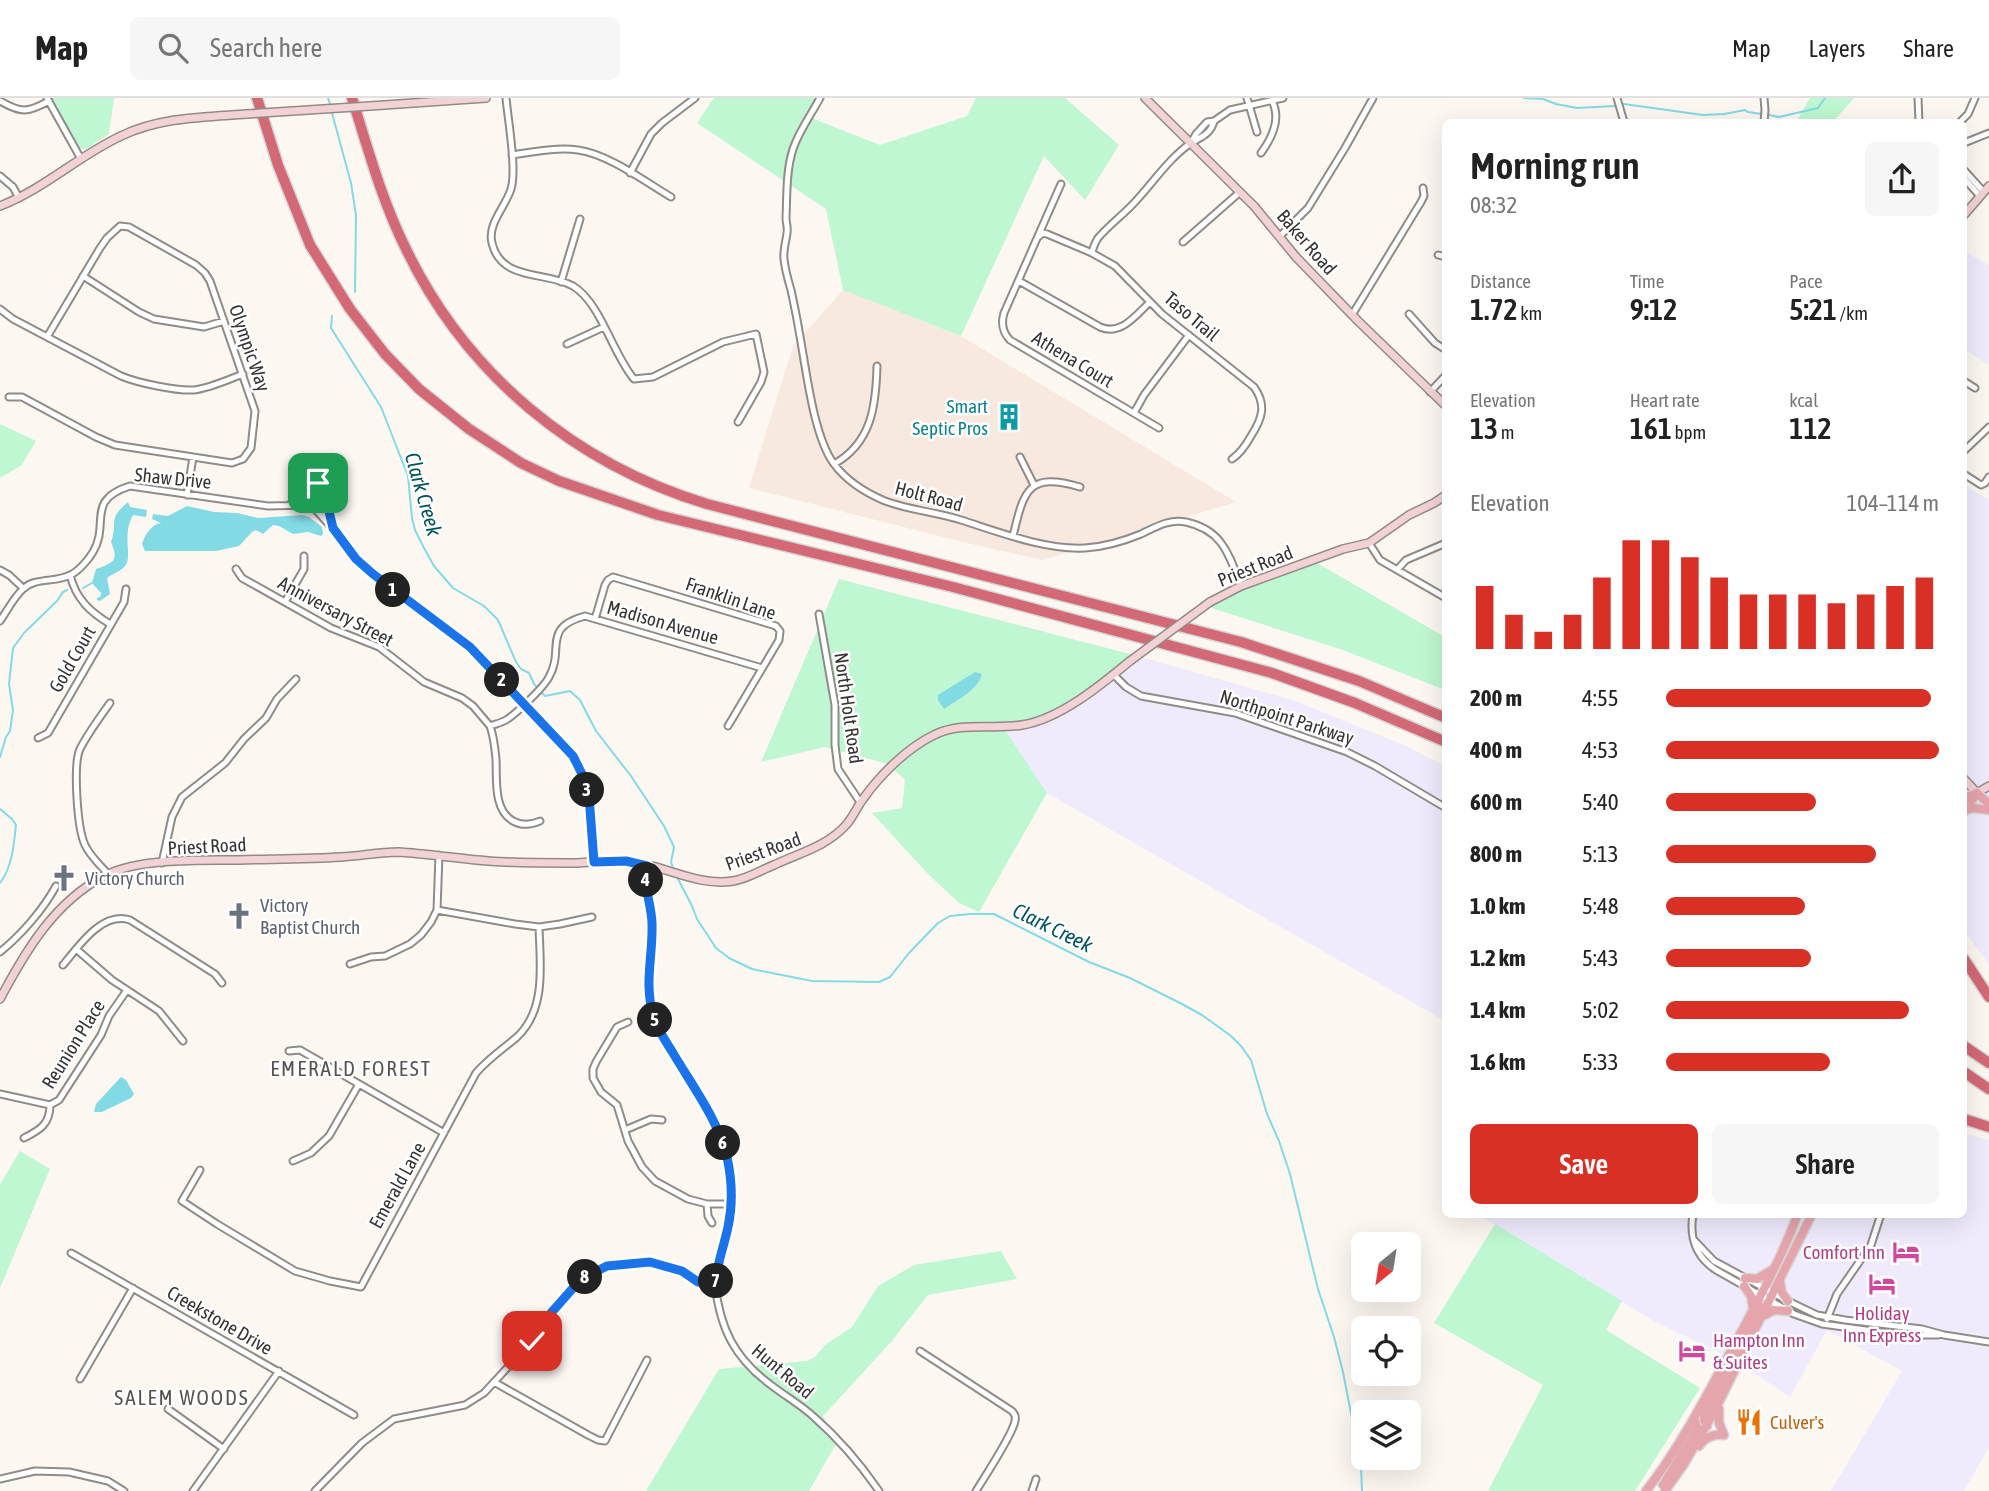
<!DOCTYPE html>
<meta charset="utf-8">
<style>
body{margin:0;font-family:"Asap Condensed",sans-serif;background:#f6f6f6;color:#222;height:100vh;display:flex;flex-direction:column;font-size:26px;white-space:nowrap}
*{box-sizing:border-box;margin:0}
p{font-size:23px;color:#767676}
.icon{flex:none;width:38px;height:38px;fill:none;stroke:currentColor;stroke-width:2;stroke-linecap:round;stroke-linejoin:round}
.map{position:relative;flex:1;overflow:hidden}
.details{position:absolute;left:1442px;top:21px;width:525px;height:1099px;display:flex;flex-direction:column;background:#fff;border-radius:10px;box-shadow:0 7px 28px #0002}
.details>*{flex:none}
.needle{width:46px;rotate:210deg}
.controls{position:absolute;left:1351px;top:1134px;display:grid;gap:14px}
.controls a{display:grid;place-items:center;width:70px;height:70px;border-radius:10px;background:#fff;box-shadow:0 7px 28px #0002;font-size:35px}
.pin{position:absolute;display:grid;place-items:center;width:60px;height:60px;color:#fff;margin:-30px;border-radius:14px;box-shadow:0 4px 10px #0006}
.km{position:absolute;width:35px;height:35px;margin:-18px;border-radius:50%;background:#222;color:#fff;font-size:19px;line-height:35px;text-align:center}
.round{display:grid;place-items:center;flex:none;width:74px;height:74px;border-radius:10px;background:#f6f6f6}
.headline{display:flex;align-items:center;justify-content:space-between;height:119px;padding:0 28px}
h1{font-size:38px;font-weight:600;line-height:52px}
.metrics{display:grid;grid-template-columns:repeat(3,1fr);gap:10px;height:119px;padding:7px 28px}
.metrics div{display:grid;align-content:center}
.metrics b{font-size:30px;font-weight:600}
.metrics small{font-size:19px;font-weight:400}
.metrics p{font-size:19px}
.chart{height:196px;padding:14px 28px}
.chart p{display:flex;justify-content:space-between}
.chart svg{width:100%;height:126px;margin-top:7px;stroke:#d93025;stroke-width:6}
.primary-button{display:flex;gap:14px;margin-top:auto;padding:14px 28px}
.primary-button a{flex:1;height:80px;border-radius:10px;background:#d93025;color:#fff;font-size:28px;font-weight:600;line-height:80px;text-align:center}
.primary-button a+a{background:#f6f6f6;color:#222}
ul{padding:0 28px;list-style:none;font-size:23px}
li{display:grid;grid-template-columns:112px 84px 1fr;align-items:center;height:52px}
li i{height:18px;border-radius:9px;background:#d93025}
header{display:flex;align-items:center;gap:42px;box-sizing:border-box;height:98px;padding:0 35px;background:#fff;border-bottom:2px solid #e0e0e0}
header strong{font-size:33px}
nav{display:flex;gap:38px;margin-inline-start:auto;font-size:24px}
.search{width:490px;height:63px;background:#f6f6f6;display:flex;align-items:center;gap:18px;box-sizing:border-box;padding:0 24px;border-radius:10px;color:#767676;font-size:26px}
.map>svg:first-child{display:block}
</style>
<header>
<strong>Map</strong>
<div class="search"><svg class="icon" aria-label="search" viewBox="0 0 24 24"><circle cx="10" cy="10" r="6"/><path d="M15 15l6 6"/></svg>Search here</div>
<nav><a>Map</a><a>Layers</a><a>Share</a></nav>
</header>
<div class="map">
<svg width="1989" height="1393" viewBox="0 0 1989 1393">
<rect width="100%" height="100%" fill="#fdf7f2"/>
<!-- commercial -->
<path fill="#efebfd" d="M1964,153L1989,167V267L1964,251Z
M1964,387L1989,402V866L1964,833Z
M1134,557L1296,603L1408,649L1445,668V923L1047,695L1000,626L1048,615L1066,604Z
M1964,1035L1989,1042V1349L1964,1393H1831L1902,1273L1827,1232L1790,1299L1733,1261L1655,1224L1479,1117L1964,1116Z"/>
<!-- built -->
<path fill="#f7e9e0" d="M843,192L961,238L1236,404L1043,462L967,445L749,390L793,248Z"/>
<!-- green -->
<path fill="#bef7d1" d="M51,0H114L109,36L86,51L80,50Z
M714,0H816L809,19L880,47L967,18L976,0H1065L1119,47L1085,102L1044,58L961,238L843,192L826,111L697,25Z
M1810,0H1854L1833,24H1796Z
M0,326L36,343L22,367L0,380Z
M1310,461L1445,539V592L1343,552L1202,507Z
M839,481L1134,557C1109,575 1077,602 1048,615C1033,622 1017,624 1001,626L1047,695L979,814L959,805L928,776L872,715L902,710L905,682L888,666L825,649L761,664Z
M20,1053L50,1071L0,1190V1086Z
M1495,1126L1622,1203L1606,1232L1700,1290L1635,1393H1488L1543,1287L1434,1225Z
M1001,1153L1017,1181L928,1197L891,1244L823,1318L837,1344L809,1393H646L719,1271L807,1263L815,1259L825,1247L852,1229L878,1188L914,1167Z"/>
<!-- water -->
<path fill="#82dae4" d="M128,404L130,409L147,412L146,419L133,417C122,436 132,457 126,467C122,473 112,476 107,480L110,496L100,503L97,502V500L101,498V495L92,485L96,471C114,464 119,463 111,444C119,423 106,423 128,404Z
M187,408L214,414L237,415L258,420L302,417L309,419L322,429L323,436L321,438L308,434L293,436L279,428L273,427L263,436L256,432L252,434L239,448L216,453H145L142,446C145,436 152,426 161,425L152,421L153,416L168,418Z
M975,574L982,576C978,592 957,602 944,611L938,602V597Z
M121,979L126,982L134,996L131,1000L102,1014H94L96,1006Z"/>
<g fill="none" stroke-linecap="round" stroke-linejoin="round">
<!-- stream -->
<path stroke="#82dae4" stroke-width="2" d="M328,0L331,9
M1524,0L1543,1L1556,6L1577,10L1615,8
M1624,6L1703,17L1724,16L1745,12L1748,14L1761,16
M332,15L351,85L356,117L355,194
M1769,17L1779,19L1818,10L1825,0
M332,218L331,230L381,309L408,378L412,420L415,432L424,450L434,468L453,490L484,508L498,522L516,564L521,571L529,575L534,586L545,598L570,593L580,602L596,633L631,678L664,728L674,749L671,764L673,770
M83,490L92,485
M0,659L6,639L10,633L13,612L9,586L13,550L24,535L57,503L63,494L67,492
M0,711L12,721L16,727C14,746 12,770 0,785
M677,779L692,808L697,821L716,850L729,860L752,871L812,883L879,884L890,879L909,855L938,825L950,818L970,816H994L1089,864L1130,880L1182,906L1202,917L1231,938L1241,948L1251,962L1267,1016L1279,1043L1290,1076L1318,1191L1334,1239L1343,1274L1361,1367L1362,1393"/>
<defs>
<path id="street" d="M47,0L81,61
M506,0C508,22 517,72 511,91C506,108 487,126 492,145C501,184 547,173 573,188C601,205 612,255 634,281L653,279L723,244L756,236L764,274L761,284L738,324
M820,0C811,17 799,33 793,51C786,73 787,97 786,120C786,125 788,129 787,135C786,144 783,152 784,161C785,171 788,182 791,192C794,206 797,220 799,233C806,269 813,338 834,366C846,382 866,395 885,403C909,412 936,414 961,422C999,434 1045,452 1085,450C1103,449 1124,443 1141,436C1156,429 1168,421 1186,424C1223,432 1229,457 1241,488
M1247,0L1257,34
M1617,0L1624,24
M1764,0L1765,12L1764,24
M1918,0L1919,24
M0,3C21,15 27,15 49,3
M1960,24L1968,16L1975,0
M1191,45L1196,36L1207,24L1214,23L1230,12L1283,0
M1964,45L1989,35
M1261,55C1272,40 1281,20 1272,3
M512,57C533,54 556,49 578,52C608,56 644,83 671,99
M1964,72L1983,93
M630,75L651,36L662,25L695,0
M0,78L13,89L19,100
M1964,80L1979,97
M1061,86L1004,215C1001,225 1003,235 1010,242L1159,330
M1280,138L1308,110L1345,50L1373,0
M1038,139L1043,135L1047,136L1092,155L1115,168L1162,216L1254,289C1267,307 1262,321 1251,338C1246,347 1241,355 1232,361
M1183,144L1240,94
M1092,155C1093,149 1095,145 1098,140C1109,127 1123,117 1134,105C1152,86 1169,60 1191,45C1201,39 1211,36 1214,23
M1438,157L1446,159
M83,178L139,214L154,221L204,229L224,223
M1019,183L1100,229C1121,238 1136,217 1150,204
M561,184L580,121
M0,211L13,221L121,278C138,285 176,293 194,292C210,290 227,282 243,276
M1409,216L1435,245L1446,252
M1352,217L1421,104L1424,98L1423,90
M567,246L604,229
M1964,283L1975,290
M1430,294L1446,277
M9,299H22L96,339L115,347L232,365L243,361L251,350L255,313L210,183L205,175L196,167L129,129L120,128L107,140L100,150L47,239
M1134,315L1144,297L1189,237
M1964,353L1989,329
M1020,359L1034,387
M834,366C872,345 876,307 877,268
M1964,376L1981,387L1985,385L1989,379
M187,397L193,359
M328,406L333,431
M289,407L307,395
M316,410L325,408L331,400L329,391L322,386L312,387L307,395V402L333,431L348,452L373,476L470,549L573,658L583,678L589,698L594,764
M1013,438C1024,392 1028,374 1080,389
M1369,445L1380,462L1446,500
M236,471L242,480L331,530L379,549L424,584L462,600L473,608L490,628C495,626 501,625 506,622C516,616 544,589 549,579C565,551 541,530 585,518L762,570
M0,472L9,477L23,490
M1397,472L1406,462L1446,445
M70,477C76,501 90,514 110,526
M285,504L304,471V458
M819,516L835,607V647L838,671L860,704
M595,521L605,487L608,482L613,479L776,528L780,533L779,542L728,628
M0,523C7,513 14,499 23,491C35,479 55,485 70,477C78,474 89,461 93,454C110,426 85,402 130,388L268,408L311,407
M1114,577L1126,589L1141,598L1235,615L1347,654L1375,668L1446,710
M490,628C494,639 495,650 496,661C497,681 493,712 513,723C522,728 531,727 540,723
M38,640L48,635L124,504L126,491
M162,765L172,719L182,699L225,665L244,641L266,620L277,601L296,581
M647,768C642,786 652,807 652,826C653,859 644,882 653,917C657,931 665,942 673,955C693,989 717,1020 727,1059C732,1082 733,1106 728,1129C724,1148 717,1166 715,1186
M108,776C100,767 90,758 85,747C77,730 73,666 80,651C88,635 100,619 110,605
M437,812L515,826L539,829L560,826L592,819
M76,851L112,882L159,913L183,943
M0,854C21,837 43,812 56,788
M350,866L371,859L385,858L410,846L421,837L431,824L437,812L439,757
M63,867C79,848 102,813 130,822L215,876L222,885
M628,924L617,929L596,964L593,971V980L601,994L617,1007L628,1043L642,1069L655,1083L688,1101L707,1106H732
M289,953L300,952L444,1035
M0,996L50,1007L59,1002L101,937L109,918L127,892
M625,1032L651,1021L662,1022
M24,1040C40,1032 50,1026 50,1007
M293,1063L311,1055L329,1038L359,986
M200,1072L182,1103L217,1126L295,1173L330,1183L361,1189L476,975C488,961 503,951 517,939C547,911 540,865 539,829
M707,1106L708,1118L712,1125
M1693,1116C1689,1141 1696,1159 1716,1172L1794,1216L1822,1226L1902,1237H1938
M1694,1142L1714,1163L1788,1203L1817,1217L1845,1222L1922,1231L1944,1237L1989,1244
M71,1155L354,1317
M1827,1221L1837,1196L1871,1147L1881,1116
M920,1253L1012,1313C1015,1317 1016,1318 1015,1323C1013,1336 984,1380 976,1393
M80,1281L133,1190
M494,1284L588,1337L598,1342L605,1343L647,1262
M168,1311L224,1351
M0,1381L35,1373L69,1374L108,1383L124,1393
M193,1393L279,1273
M315,1393L362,1345L394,1321L465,1307L484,1295L532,1243L551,1215L568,1195L581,1181L594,1174L607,1169L650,1164L682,1173L698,1184L715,1186C720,1230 734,1260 771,1287C785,1298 801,1307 814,1319C838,1340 861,1367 879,1393
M1032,1393L1036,1381"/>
<path id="secondary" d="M1145,0L1254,108L1296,159L1358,223L1446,308
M370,8L486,0
M0,108C44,91 78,58 121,38C160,19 205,19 247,16
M1964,117L1989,88
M1210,504L1241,488L1343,451L1369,445L1409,417L1434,405L1446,397
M1964,681L1977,695L1989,688
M0,901C26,852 55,803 106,777C140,760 201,762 239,762C272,761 307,761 341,759C360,758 379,754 398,754C434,756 470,763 506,764C529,765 552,765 576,765C592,764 610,762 627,763C662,766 697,789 733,783C747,781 761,772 774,767C799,755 826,749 846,727C853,719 857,709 863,701C880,677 907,650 934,637C962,623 992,632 1022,627C1060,621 1101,587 1130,563"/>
<path id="primary" d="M1977,695L1989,706
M1964,700L1977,695
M1966,712L1973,710L1989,712
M1964,714L1977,695
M1745,1180L1757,1181L1772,1172
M1780,1184L1782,1195L1788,1203
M1744,1188L1751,1198L1753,1211
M1765,1217L1774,1212L1788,1213
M1733,1267L1739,1252L1761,1209
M1707,1328C1704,1322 1703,1322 1705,1316C1710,1300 1722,1285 1728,1267
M1699,1348C1705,1339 1713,1336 1724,1337L1719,1325V1311
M1663,1387L1696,1333L1697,1329L1694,1320
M1646,1393C1678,1352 1702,1306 1727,1260C1752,1214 1779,1166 1798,1116
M1665,1393L1684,1366L1715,1312L1812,1116"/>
<path id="highway" d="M257,0L278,67L310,147L350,211L385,256L419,291L469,331L521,365L559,383L658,417L953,489L1272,575L1355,605L1446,644
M352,0C368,51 382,103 406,151C466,276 575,366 707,406L1241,544L1359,583L1446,620
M1964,861L1989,899
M1964,948L1989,965
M1964,974L1989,991
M1964,1021L1989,1029"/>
</defs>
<!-- street casing -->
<use href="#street" stroke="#918b87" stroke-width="9"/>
<!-- secondary casing -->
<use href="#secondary" stroke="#918b87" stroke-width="10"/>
<!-- primary casing -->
<use href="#primary" stroke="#d7d6d6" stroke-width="11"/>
<!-- highway casing -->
<use href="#highway" stroke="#d7d6d6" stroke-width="13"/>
<!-- street -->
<use href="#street" stroke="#fff" stroke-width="5"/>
<!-- secondary -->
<use href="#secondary" stroke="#f2d2d5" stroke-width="7"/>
<!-- primary -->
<use href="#primary" stroke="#e5a5ac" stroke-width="8"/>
<!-- highway -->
<use href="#highway" stroke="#d36974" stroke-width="10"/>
<defs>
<path id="secondary-bridge" d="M247,16L370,8
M1130,563L1210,504"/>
</defs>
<!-- secondary-bridge casing -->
<use href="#secondary-bridge" stroke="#918b87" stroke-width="10" stroke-linecap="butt"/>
<!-- secondary-bridge -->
<use href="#secondary-bridge" stroke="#f2d2d5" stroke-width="7"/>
</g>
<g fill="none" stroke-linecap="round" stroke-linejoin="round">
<defs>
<path id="route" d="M318,385L325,387L329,391L331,397L328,409L333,430L356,461L373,476L470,549L573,658L583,678L589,698L594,764L626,763L647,768C642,786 652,807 652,826C653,859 644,883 653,917C657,931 665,942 673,955C693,989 717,1020 727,1059C732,1082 733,1106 728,1129C724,1148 717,1166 715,1186L698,1184L682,1173L650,1164L607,1168L581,1181L551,1215L532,1243"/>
</defs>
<!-- route casing -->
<use href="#route" stroke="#fff" stroke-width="14"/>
<!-- route -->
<use href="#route" stroke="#1a73e8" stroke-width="9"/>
</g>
<!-- icons -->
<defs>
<symbol id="building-bare" viewBox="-9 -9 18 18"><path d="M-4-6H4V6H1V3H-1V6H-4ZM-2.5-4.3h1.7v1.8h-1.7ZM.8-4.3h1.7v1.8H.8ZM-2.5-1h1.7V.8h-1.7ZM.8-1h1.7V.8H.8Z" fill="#0f9aa8" stroke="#fff" stroke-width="2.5" paint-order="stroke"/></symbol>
<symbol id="church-bare" viewBox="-9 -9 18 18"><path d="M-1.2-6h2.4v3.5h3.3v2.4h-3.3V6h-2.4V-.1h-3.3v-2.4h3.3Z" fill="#6b7280" stroke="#fff" stroke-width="2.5" paint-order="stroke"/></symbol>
<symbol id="hotel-bare" viewBox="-9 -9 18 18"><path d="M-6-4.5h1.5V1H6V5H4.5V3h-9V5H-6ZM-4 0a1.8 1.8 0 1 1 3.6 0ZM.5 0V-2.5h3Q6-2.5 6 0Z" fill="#d1479c" stroke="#fff" stroke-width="2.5" paint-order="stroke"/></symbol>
<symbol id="restaurant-bare" viewBox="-9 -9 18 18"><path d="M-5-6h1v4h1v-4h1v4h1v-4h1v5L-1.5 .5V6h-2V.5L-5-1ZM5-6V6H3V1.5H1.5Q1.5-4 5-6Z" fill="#e8710a" stroke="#fff" stroke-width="2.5" paint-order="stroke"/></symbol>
</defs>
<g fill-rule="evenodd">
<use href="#building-bare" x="990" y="300" width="38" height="38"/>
<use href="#church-bare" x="45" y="761" width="38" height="38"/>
<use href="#church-bare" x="220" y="799" width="38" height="38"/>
<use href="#hotel-bare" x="1887" y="1135" width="38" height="38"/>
<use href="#hotel-bare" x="1863" y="1167" width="38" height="38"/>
<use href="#hotel-bare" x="1673" y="1234" width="38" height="38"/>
<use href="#restaurant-bare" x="1730" y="1305" width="38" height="38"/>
</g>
<g text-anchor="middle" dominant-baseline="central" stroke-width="5" stroke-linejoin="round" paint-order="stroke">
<!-- street labels -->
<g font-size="19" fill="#373432" stroke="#fff">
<text transform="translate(1307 144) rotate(49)">Baker Road</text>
<text transform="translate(1192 218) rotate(40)">Taso Trail</text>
<text transform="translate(250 250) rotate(71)">Olympic Way</text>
<text transform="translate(1073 261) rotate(31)">Athena Court</text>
<text transform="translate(173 380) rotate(6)">Shaw Drive</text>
<text transform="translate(929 398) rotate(15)">Holt Road</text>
<text transform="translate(1255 468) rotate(-22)">Priest Road</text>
<text transform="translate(731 500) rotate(19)">Franklin Lane</text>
<text transform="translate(336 513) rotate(28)">Anniversary Street</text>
<text transform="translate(663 524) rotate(16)">Madison Avenue</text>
<text transform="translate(72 561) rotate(-60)">Gold Court</text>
<text transform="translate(849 610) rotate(82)">North Holt Road</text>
<text transform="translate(1287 619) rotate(18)">Northpoint Parkway</text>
<text transform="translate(207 748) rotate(-3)">Priest Road</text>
<text transform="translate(763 753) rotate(-20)">Priest Road</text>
<text transform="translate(73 946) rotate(-58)">Reunion Place</text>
<text transform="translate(397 1087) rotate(-61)">Emerald Lane</text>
<text transform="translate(220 1222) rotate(30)">Creekstone Drive</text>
<text transform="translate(783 1273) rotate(40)">Hunt Road</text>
</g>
<!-- culture labels -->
<g font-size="19" fill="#0d838f" stroke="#fff" text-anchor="end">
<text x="988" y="308">Smart<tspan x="988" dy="22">Septic Pros</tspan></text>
</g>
<!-- worship labels -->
<g font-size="19" fill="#5b616d" stroke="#fff" text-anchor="start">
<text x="85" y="780">Victory Church</text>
<text x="260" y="807">Victory<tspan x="260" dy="22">Baptist Church</tspan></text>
</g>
<!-- hotel labels -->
<g font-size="19" fill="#b23c85" stroke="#fff" text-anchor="end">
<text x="1885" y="1154">Comfort Inn</text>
<text x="1882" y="1215" text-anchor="middle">Holiday<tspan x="1882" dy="22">Inn Express</tspan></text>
<text x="1713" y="1242" text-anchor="start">Hampton Inn<tspan x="1713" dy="22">&amp; Suites</tspan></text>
</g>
<!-- food labels -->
<g font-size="19" fill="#c56008" stroke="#fff" text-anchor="start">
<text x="1770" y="1324">Culver's</text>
</g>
<!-- water labels -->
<g font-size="21" font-style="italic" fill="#02555c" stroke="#fff">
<text transform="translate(424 396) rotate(74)">Clark Creek</text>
<text transform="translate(1053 829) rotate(26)">Clark Creek</text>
</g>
<!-- neighbourhood labels -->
<g font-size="21" letter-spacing="2" fill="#58534f" stroke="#fff">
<text x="351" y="970">EMERALD FOREST</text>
<text x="182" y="1299">SALEM WOODS</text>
</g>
</g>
</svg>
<div class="controls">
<a><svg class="needle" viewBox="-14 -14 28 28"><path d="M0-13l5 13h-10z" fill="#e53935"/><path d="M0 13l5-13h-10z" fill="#767676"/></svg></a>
<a><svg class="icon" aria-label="locate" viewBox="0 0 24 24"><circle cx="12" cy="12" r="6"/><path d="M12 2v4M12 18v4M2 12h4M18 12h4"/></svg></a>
<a><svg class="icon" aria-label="layers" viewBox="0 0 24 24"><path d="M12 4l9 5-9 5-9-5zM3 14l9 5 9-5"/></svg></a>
</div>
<div class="pin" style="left:318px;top:385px;background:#1e9e55"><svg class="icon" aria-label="arrive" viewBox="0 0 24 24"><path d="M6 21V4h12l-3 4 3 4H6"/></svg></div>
<div class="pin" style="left:532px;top:1243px;background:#d93025"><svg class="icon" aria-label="check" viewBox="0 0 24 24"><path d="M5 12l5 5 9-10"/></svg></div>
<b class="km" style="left:393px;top:492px">1</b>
<b class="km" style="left:502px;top:582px">2</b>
<b class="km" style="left:587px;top:692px">3</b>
<b class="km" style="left:646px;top:782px">4</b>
<b class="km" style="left:655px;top:922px">5</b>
<b class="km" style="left:723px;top:1045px">6</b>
<b class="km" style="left:716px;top:1183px">7</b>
<b class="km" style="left:585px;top:1179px">8</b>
<section class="details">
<div class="headline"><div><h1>Morning run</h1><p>08:32</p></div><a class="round"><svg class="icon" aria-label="share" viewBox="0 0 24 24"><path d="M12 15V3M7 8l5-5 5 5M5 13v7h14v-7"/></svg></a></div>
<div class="metrics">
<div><p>Distance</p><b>1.72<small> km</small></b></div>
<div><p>Time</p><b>9:12</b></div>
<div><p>Pace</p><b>5:21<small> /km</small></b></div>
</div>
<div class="metrics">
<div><p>Elevation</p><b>13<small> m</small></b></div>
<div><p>Heart rate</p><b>161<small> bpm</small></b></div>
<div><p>kcal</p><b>112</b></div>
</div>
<div class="chart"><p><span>Elevation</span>104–114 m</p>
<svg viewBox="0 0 160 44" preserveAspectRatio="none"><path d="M5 44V22M15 44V32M25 44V38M35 44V32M45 44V19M55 44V6M65 44V6M75 44V12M85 44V19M95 44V25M105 44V25M115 44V25M125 44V28M135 44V25M145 44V22M155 44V19"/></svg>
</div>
<ul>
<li><b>200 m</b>4:55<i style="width:97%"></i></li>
<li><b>400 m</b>4:53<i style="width:100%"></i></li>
<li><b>600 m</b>5:40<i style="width:55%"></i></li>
<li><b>800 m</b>5:13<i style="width:77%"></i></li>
<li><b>1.0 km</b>5:48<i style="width:51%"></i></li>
<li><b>1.2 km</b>5:43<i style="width:53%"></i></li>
<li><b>1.4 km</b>5:02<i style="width:89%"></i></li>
<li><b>1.6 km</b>5:33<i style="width:60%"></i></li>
</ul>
<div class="primary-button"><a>Save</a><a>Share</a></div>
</section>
</div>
